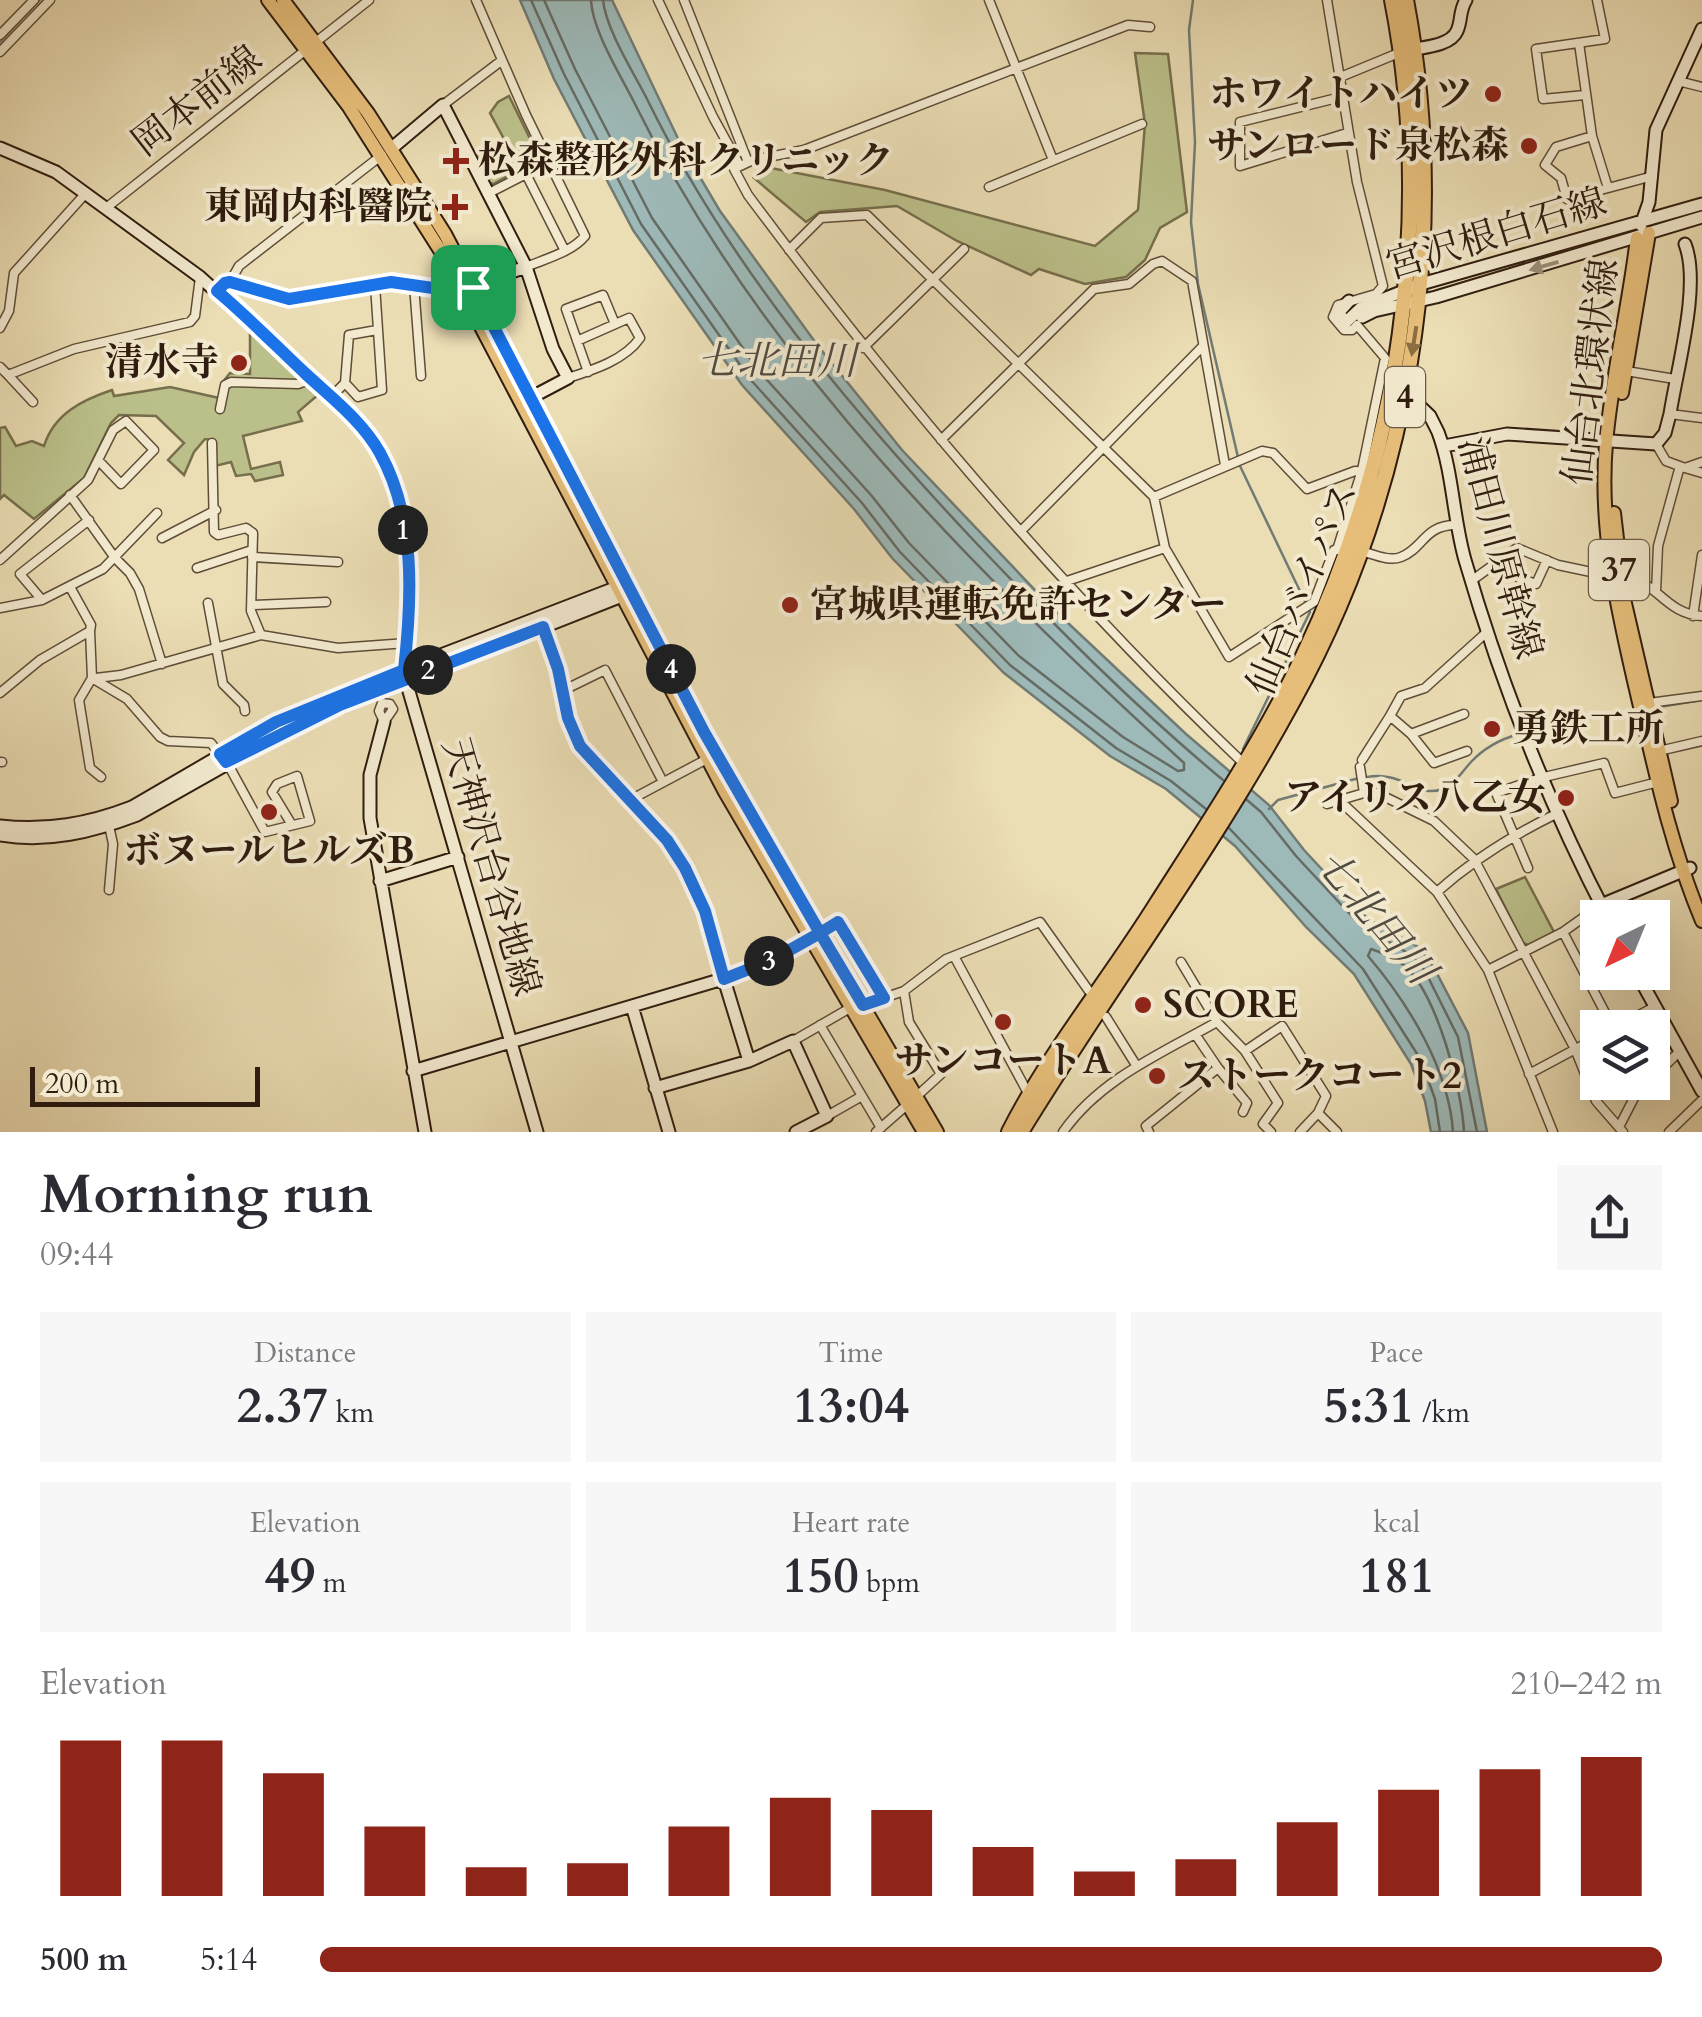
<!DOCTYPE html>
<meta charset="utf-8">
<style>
body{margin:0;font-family:Cardo,"Noto Serif JP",serif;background:#f7f7f7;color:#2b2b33;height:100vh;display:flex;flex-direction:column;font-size:38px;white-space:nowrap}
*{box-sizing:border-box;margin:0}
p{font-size:32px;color:#7c7c81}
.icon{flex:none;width:55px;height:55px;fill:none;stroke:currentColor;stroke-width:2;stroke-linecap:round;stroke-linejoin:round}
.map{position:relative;height:1132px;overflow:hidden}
.panel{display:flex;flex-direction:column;background:#fff;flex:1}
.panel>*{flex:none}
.needle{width:65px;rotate:223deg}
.buttons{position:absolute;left:1580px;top:900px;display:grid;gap:20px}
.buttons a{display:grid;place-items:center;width:90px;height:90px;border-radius:0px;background:#fff;box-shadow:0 10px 40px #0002;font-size:50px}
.scale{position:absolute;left:30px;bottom:25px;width:230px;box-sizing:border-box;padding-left:10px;border:5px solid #301d0f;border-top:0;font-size:28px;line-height:35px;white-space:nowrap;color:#301d0f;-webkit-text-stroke:8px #f2e9ce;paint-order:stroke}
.pin{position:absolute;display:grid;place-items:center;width:85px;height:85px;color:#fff;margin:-42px;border-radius:20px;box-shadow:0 5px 15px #0006}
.km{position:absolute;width:50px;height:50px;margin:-25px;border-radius:50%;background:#222;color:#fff;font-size:28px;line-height:50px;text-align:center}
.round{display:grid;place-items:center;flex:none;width:105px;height:105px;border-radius:0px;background:#f7f7f7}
.head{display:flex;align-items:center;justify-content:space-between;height:170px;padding:0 40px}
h1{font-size:55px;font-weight:700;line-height:75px}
.stats{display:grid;grid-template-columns:repeat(3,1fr);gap:15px;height:170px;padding:10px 40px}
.stats div{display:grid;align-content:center;border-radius:0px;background:#f7f7f7;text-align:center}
.stats b{font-size:50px;font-weight:700}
.stats small{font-size:28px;font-weight:400}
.stats p{font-size:28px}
.chart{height:280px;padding:20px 40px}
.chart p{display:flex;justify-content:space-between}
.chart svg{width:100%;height:180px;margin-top:10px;stroke:#8f2418;stroke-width:6}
ul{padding:0 40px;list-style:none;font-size:32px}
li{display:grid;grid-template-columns:160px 120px 1fr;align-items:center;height:75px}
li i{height:25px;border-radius:12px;background:#8f2418}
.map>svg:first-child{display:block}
</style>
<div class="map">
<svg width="1702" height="1132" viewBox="0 0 1702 1132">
<rect width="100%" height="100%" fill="#ebddb4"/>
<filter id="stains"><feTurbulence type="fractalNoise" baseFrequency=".002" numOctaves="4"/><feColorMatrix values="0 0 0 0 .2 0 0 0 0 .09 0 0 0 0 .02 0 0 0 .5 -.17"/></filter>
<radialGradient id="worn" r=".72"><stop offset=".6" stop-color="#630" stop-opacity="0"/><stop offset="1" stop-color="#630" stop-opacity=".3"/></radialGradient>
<!-- green -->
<path fill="#bbc08a" stroke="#766e4c" stroke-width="2.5" d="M1135,53L1168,54L1187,212L1160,228L1145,260L1126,277L1085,284L1039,269L1031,275L957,241L897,206L820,212L806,222L754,178L771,168L885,190L1095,246L1138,210L1145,124Z
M509,96L540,159L493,184L487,182L474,155L504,139L490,113L498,102Z
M250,330L319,394L298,412L302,421L243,436L251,469L280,462L283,475L255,481L251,474L236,476L231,462L215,466L214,440L205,439L194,452L184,475L168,460L184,443L156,416L119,415L111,423L84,478L34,519L4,495L0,499V428L5,427L16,446L32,441L44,446C54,414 82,400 112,390L114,396L170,387L219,398L222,383L230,373L250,374Z
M1525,877L1554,932L1531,946L1523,943L1496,889Z"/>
<!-- water -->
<path fill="#9db9b8" stroke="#717b74" stroke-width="2.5" d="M520,0H612L682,147L720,211L818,346L902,450L1052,608L1186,734L1269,805L1304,850L1368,919L1420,948L1433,966L1468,1033L1487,1132H1431L1425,1101L1411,1064L1354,974L1306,927L1235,846L1166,789L1110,756L1004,673L892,558L854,509L742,385L633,230L554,79Z"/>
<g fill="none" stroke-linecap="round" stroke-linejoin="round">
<!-- shore -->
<path stroke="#666b64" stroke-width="2.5" d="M531,0L564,74L641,224L750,379L862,503L900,552L1010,665L1116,748L1171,781L1206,809
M544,0L575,69L652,218L759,371L871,495L909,543L1019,656L1123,737L1178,771L1184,770V763C976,573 760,359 635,104C621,76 592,30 591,0
M603,0C606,29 632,70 646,97C728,265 850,409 978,545C1056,627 1136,708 1223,780
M1247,800L1261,812L1296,856L1361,926L1413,956L1425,971L1458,1037L1477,1132
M1229,828L1363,969L1421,1060L1435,1099L1440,1132
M1453,1132C1449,1069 1408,1003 1368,956L1371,949C1381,952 1396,959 1405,966C1437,995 1462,1089 1464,1132"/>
<!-- stream -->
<path stroke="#717b74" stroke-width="2.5" d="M1193,0L1189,30L1195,142L1191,222L1198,284L1240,466L1310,612L1243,749
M0,42L40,0
M1659,707L1702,700
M1527,732L1567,722L1633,713
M1367,777C1402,770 1418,799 1442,789C1455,784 1462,772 1471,762C1484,748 1501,739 1519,734
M1269,809L1278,800L1359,778"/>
<defs>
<path id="street" d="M476,0L526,115L585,236C572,252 545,259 526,267
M658,0L713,117L740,166
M684,0L748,162
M989,0L1053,160
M1327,0L1357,182L1383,286L1376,294L1338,305L1333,317L1344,330H1352L1357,325L1385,358L1362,470L1337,550
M1150,27L1128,25L804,150L753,160L734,169L748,195C897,395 1059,587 1240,760
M0,35L34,0
M1579,43L1592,136L1608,188
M0,52L50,0
M1338,78L1401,52
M1678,81L1702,87
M1585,95L1543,99L1536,49L1605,39L1597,0
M1341,97L1240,122V166L1347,133
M443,105L501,61
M1592,136L1556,147L1545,165L1561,178L1567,199L1653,176
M989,187L1142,124
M489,193L526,174L565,251
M106,208L369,0
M789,250L821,218L867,215L1154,497L1262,451L1273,453L1307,489L1355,471L1372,472
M230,282L239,266L382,155
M414,285L421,376
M217,291L230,282L289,299L391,282L440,289L460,288
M0,328L9,311L14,273L86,193
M863,348L964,249
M0,367L8,375L74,349L190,322L195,316L200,277
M1626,371L1675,379
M588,372L566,309L603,295L615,324
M8,375L33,402
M568,378C593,370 625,360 640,338L629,318L577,341
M345,383L349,335L377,330
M331,397L345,383L358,397L382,390L375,285
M220,409L225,385L231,382L298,384L312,379
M1670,414L1702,418
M941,440L1094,289L1129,284L1153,264L1162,261L1192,281L1225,465
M212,443L214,532L218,535L246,528L253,533L251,611L261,635
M1656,444L1666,461L1685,468L1702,462
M1685,468L1702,473
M70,495L115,558L130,573L139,589L162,664
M1154,497L1165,548L1229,657L1314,602L1334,550H1340
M89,520L20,574L42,600L103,569L157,513
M1021,531L1203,346
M162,538L216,510
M1361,551C1373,554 1389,562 1401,557C1424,548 1424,525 1456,525
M252,557L338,562
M0,560L88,480L113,430L126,421L154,450L121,484L98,460
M197,568L252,550
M1620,575C1657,579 1664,614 1702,616
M1519,578L1536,584L1547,560
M1067,581L1165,548
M1471,581L1517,548L1558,565L1610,576
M70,587L91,625L90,631
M1656,592L1658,546L1680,466
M208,603L223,684L244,705L245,711
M252,605L326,602
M0,608L42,600
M1693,616L1702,555
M92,678L127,699L160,737L168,741L211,743L230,768L265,832L310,821L297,776L277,784L272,792L292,825
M96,678L121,675L261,635L338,648L407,643
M562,691L605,670L663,782
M0,693L40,660L90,631L92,678L79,700L90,768L101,777
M382,703L390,704L393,709L384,722L379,711Z
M1649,703L1702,696
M1411,734L1464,714
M1467,751L1434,763L1411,734L1390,716L1401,696L1425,688L1488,631
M1659,751L1702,741
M1362,760L1390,716
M0,762H2
M1360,767L1364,793
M630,800L707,759
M1339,800L1437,892L1488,970L1553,1132
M1327,804L1364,793H1377L1434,821L1474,859L1575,1049L1596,1101L1623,1132
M108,821L113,844L109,890
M1528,868L1496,793L1540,778L1604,763L1615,793L1658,782
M1437,892C1474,859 1511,836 1556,814
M1563,932L1613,1028
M820,933L838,922L884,997
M954,956L1029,1095
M1181,962L1217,1022
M1488,970L1563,932L1601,905
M904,991L909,1022L941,1074L917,1096
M863,1005L904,991L946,959L1040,922L1089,991
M1106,1017L1136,1065
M820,1025L881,1128
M1615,1028L1654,1007
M793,1041L850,1008
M1245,1051L1282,1026L1326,1096L1318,1113
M1218,1068L1247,1103L1243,1112
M1529,1074L1598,1037
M1652,1078L1678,1053
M827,1116L862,1096
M1619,1127L1635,1096L1648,1082
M876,1132L908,1104
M1063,1132C1100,1079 1162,1053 1217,1022L1245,1051L1278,1103L1263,1124L1271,1132
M1149,1132L1146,1126L1218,1068L1195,1034
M1300,1132L1318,1113L1337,1132
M1669,1132L1702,1100"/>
<path id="secondary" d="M1405,51C1420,47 1450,47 1457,31C1462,20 1459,11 1466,0
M0,148L56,172L200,277L331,397L369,435L379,450L396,492L411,571L406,681L537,1132
M392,148L443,105L526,267L553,349L568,378L532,397
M1641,225L1649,202L1656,130L1702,29
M465,288L526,267
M1349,301L1338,313L1346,322L1361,308L1421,284L1702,204
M1362,317L1374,311L1436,297L1702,217
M1406,393L1430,416L1438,432C1453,472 1453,518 1465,560C1501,684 1548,803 1608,918
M1444,446L1507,434L1656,444L1665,433L1670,414C1677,368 1701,285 1685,244
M543,627L558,669L568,719L580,746L667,840L696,888L749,1061
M384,722L370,775V818L425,1132
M0,826C47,831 88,824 132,807L276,723L428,660L623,585
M0,835C48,843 92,832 137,815L298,724L627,594
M380,881L458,857
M1601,905L1690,868
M1636,972L1702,1091
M632,1006L669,1132
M413,1071L743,973L815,936
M655,1088L749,1061L793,1041L827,1116L796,1132"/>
<path id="primary" d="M268,0L349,107L445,258L725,792L924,1132
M283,0L368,113L445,234L726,773L937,1132
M1637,238C1629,307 1612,374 1606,443C1598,536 1621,625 1642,715C1658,785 1674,854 1702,921
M1622,393L1649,233
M1614,513L1624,599L1671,801"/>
<path id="highway" d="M1009,1132C1050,1051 1109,980 1157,903C1208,823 1262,742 1303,656C1399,455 1435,220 1392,0
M1021,1132C1109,988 1211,852 1292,703C1410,490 1451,239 1406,0"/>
</defs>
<!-- street casing -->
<use href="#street" stroke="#5f4d38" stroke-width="11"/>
<!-- secondary casing -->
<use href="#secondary" stroke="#301d0f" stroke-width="15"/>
<!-- primary casing -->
<use href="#primary" stroke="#301d0f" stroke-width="16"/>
<!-- highway casing -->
<use href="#highway" stroke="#301d0f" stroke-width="18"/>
<!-- street -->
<use href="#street" stroke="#f2e9ce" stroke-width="8"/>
<!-- secondary -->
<use href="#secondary" stroke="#f2e9ce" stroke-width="11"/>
<!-- primary -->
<use href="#primary" stroke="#e6be7a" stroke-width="12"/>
<!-- highway -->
<use href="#highway" stroke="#e6be7a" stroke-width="14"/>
</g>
<!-- one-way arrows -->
<defs><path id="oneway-solid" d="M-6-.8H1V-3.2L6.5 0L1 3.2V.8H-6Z" transform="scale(2.5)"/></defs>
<use fill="#9b8d78" href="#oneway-solid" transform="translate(1544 266) rotate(164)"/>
<use fill="#8b6e44" href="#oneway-solid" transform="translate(1414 341) rotate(99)"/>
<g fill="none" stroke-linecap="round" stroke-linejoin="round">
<defs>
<path id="route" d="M473,287L440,289L391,282L289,299L230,282L225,283L217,291C248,317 277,347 307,375C332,398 363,422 380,453C416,518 412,598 404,670L276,722L220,754L226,762L340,705L543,627L558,669L568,718L580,746L667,840L685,868L705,911L724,979L772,960L820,933L863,1005L884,998L838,922L820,933L704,732L473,287"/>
</defs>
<!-- route casing -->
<use href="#route" stroke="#fff" stroke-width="20"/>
<!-- route -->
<use href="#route" stroke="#1a73e8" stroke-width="12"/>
</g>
<!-- markers -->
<g fill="#8f2418" stroke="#f2e9ce" stroke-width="4">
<circle cx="1493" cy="94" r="10"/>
<circle cx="1529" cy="146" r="10"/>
<path d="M451 146h10v10h10v10h-10v10h-10v-10h-10v-10h10z"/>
<path d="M450 192h10v10h10v10h-10v10h-10v-10h-10v-10h10z"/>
<circle cx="239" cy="363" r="10"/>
<circle cx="790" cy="605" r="10"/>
<circle cx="1492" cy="729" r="10"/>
<circle cx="1566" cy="798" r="10"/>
<circle cx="269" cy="812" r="10"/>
<circle cx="1143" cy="1005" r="10"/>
<circle cx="1003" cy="1022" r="10"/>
<circle cx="1157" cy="1076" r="10"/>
</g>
<g text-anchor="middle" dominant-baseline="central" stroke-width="8" stroke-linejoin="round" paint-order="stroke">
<!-- shield labels -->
<g fill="#f2e9ce" stroke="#6a5a48" stroke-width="2.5">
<rect x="1385" y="367" width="40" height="60" rx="8"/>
<rect x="1589" y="540" width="60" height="60" rx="8"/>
</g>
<g font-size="35" font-weight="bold" fill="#301d0f">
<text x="1405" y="397">4</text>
<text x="1619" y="570">37</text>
</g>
<!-- poi labels -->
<g font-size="38" font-weight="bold" fill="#301d0f" stroke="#f2e9ce" text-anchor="end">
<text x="1473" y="94">ホワイトハイツ</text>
<text x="1509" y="146">サンロード泉松森</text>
<text x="478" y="161" text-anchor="start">松森整形外科クリニック</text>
<text x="432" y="207">東岡内科醫院</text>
<text x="219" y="363">清水寺</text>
<text x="810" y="605" text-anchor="start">宮城県運転免許センター</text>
<text x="1512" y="729" text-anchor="start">勇鉄工所</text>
<text x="1546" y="798">アイリス八乙女</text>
<text x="269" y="851" text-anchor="middle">ボヌールヒルズB</text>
<text x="1163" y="1005" text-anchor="start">SCORE</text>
<text x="1003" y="1061" text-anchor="middle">サンコートA</text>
<text x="1177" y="1076" text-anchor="start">ストークコート2</text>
</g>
<!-- street labels -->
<g font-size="38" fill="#301d0f" stroke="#f2e9ce">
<text transform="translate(197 101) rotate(-38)">岡本前線</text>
<text transform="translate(1496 234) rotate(-17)">宮沢根白石線</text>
<text transform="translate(1591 372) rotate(-83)">仙台北環状線</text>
<text transform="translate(1500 548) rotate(75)">浦田川原幹線</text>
<text transform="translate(1303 589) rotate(-67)">仙台バイパス</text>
<text transform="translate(491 867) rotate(74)">天神沢台谷地線</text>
</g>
<!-- water labels -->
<g font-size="40" font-style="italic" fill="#514c42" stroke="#f2e9ce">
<text x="777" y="361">七北田川</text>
<text transform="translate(1375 917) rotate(50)">七北田川</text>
</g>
</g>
<rect width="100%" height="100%" filter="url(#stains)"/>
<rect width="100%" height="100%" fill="url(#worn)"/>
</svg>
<div class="buttons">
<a><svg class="needle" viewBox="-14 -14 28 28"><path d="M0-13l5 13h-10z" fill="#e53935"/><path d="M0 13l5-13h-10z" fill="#7c7c81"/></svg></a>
<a><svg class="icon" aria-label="layers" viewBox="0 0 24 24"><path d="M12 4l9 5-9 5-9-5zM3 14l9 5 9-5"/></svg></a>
</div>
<div class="scale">200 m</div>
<div class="pin" style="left:473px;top:287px;background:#1e9e55"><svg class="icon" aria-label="arrive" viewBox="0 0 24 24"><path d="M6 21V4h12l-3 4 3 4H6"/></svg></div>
<b class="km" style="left:403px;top:530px">1</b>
<b class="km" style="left:428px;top:670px">2</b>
<b class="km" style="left:769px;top:961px">3</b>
<b class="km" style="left:671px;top:669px">4</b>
</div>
<section class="panel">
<div class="head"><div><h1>Morning run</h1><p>09:44</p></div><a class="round"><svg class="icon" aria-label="share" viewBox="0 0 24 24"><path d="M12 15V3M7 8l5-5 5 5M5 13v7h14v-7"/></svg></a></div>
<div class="stats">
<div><p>Distance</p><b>2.37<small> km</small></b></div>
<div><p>Time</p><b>13:04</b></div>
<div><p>Pace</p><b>5:31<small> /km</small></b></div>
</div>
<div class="stats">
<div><p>Elevation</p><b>49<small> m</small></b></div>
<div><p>Heart rate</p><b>150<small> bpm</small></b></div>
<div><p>kcal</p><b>181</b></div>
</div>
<div class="chart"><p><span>Elevation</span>210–242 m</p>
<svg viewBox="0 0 160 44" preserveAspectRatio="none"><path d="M5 44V6M15 44V6M25 44V14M35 44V27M45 44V37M55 44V36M65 44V27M75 44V20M85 44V23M95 44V32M105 44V38M115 44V35M125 44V26M135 44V18M145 44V13M155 44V10"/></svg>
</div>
<ul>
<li><b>500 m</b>5:14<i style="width:100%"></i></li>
</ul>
</section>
